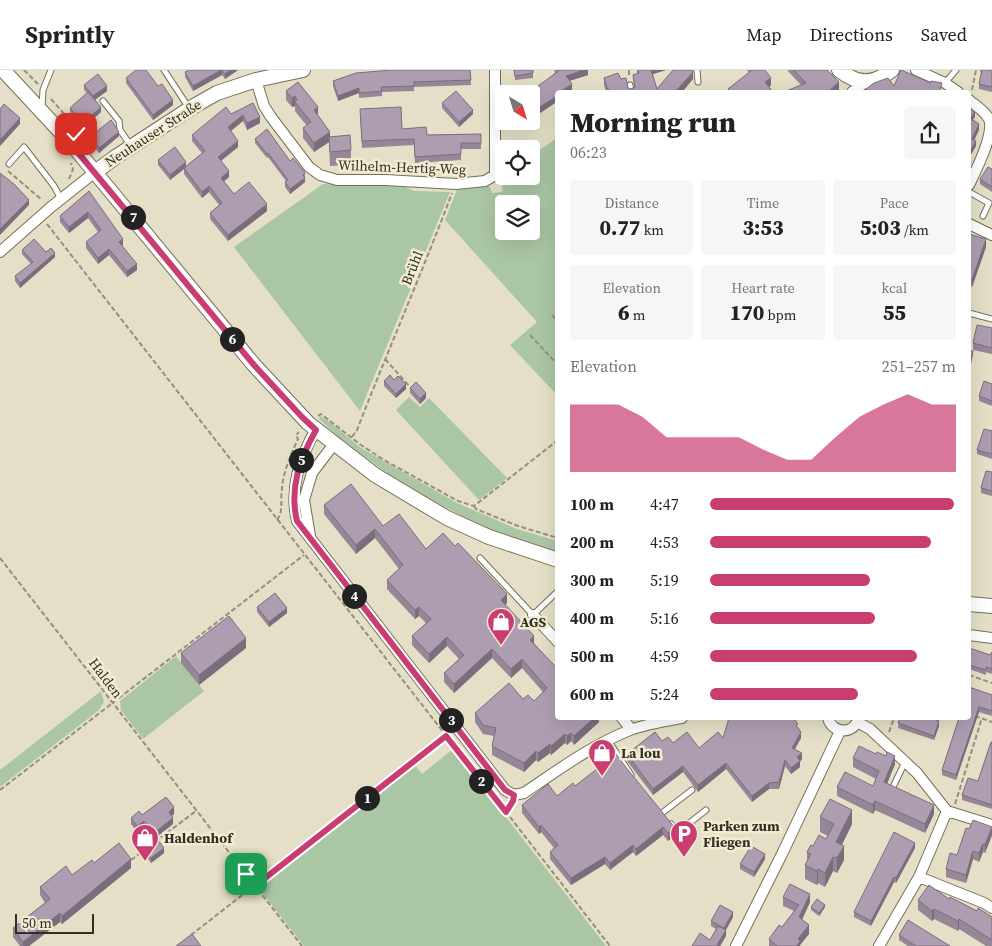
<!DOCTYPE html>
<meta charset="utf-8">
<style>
body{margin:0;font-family:"Source Serif 4",serif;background:#f6f6f6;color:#222;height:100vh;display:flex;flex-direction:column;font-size:19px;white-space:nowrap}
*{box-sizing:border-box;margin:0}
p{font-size:16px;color:#767676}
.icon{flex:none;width:28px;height:28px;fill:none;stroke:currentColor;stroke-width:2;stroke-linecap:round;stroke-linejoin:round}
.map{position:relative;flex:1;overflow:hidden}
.panel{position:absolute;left:555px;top:20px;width:416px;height:630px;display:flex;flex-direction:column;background:#fff;border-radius:5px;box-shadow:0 5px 20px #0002}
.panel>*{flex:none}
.needle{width:32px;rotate:142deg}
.buttons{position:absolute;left:495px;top:15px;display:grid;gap:10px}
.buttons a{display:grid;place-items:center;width:45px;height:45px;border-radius:5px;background:#fff;box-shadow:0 5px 20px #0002;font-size:25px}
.scale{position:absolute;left:15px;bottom:12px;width:79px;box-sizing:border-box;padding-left:5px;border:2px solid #312f25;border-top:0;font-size:14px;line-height:18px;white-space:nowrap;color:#312f25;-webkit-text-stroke:4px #f2ecd3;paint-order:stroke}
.pin{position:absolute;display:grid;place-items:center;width:42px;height:42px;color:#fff;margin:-21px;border-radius:10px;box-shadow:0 2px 8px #0006}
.km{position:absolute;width:25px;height:25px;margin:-12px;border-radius:50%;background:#222;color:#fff;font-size:14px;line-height:25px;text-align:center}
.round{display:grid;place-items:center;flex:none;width:52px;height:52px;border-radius:5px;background:#f6f6f6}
.headline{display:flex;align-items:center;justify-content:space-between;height:85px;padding:0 15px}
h1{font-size:28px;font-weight:800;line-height:38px}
.stats{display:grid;grid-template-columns:repeat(3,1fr);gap:8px;height:85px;padding:5px 15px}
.stats div{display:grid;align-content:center;border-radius:5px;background:#f6f6f6;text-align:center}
.stats b{font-size:21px;font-weight:800}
.stats small{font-size:14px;font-weight:400}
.stats p{font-size:14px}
.chart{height:140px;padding:10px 15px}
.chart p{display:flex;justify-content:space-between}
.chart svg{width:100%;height:90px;margin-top:5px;fill:#c93d71;opacity:.7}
ul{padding:0 15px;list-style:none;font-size:16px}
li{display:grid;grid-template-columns:80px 60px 1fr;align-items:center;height:38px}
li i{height:12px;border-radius:6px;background:#c93d71}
header{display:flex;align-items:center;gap:30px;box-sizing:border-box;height:70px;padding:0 25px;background:#fff;border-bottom:1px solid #e0e0e0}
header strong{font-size:24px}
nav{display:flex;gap:28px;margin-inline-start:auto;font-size:18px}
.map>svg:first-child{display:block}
</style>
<header>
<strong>Sprintly</strong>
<nav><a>Map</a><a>Directions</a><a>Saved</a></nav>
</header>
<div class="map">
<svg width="992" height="876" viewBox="0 0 992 876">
<rect width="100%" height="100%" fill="#e4dfc6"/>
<!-- green -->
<path fill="#abc6a5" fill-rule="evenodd" d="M557,68V325L510,275L537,252L445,150L458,117L487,116L490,117L492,123L502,122L503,102L504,106H531V86ZM504,134H531V161H504Z
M359,112H394L414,121L450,122L360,341L234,177L323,114Z
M409,327L420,337L429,328L507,408L479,430L396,340Z
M320,346L330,352L361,378L457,433L517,459L557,471V484L492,462L400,413L340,368L319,349Z
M176,586L204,621L143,669L121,640L120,631Z
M101,621L104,632L99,640L0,717V700Z
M453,679L606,876H304L257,816L414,694L422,704Z"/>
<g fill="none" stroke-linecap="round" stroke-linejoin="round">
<defs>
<path id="lane" d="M164,0L189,38
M697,0L698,12
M945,13L956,0
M630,15L631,22
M103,31L119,51L120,60L131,76
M42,37L43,20L51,0
M9,94L24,77L54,116L61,129
M969,122L989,133L983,146
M969,243L992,249
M480,488L533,545L557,522
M608,670L631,705
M892,719L905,692
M506,742L513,731L514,725
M662,743L692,720
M671,754L678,762L706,740"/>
<path id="street" d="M916,0L945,13L958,22
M256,10L264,36L271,47L309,97L320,105L337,110H385L456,114L485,111L495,105V0
M852,22L867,11
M969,30C976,36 988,43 990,52C992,69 976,100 969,115
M969,154L992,165
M0,182L51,137L95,102
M316,359C300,388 289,418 297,451L505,720L514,725L524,723C558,700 592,675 630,660C646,654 665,651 682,648
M310,466L304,430L312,403L334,374
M533,545L558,572
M969,565L992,568
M622,648L631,659
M828,648C832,664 855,665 858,648
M857,652L870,659L917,703L947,741L992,755
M919,807L984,833L992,838
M736,876L783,782L840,661
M879,876L919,807L947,741"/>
<path id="secondary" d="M3,0L70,72L254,295L308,353L375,405L447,448L489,467L558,490
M839,0C858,15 873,15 892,0
M95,102L117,86L194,36L217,23L256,10L303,0
M969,534L992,536"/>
</defs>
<!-- lane casing -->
<use href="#lane" stroke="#746f59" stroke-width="7"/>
<!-- street casing -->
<use href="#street" stroke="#746f59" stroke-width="12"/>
<!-- secondary casing -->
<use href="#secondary" stroke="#746f59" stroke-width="16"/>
<!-- path -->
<path stroke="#94907e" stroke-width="2" stroke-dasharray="5 2.5" stroke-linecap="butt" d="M24,0L38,14
M629,0V7
M972,20L976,0
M51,29L73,54L74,58
M8,101L42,130
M69,109L73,99L71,93
M47,154L501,736
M552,245L558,251
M530,265L558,295
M385,289L410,317
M318,346L321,344L361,375L384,390L458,431L474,436L558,370
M352,367L357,360C388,280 422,203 452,123
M474,436L476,439L518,456L558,468
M277,450C284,441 280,430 282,419C283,402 291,384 298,369L296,365L299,362
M0,488L302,876
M969,605L992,613
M975,646L992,652
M889,662L894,648
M0,720L304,485
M955,734L982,648
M510,747L610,876
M131,790L196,741
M191,865L445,667"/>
<!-- lane -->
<use href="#lane" stroke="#fff" stroke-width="5"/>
<!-- street -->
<use href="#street" stroke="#fff" stroke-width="10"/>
<!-- secondary -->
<use href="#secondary" stroke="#fff" stroke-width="14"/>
</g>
<!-- wall -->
<path fill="#968798" d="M189,0H238L225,9L222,5L193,21L185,7V2Z
M470,0L471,15L414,17V21L382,22V26L359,28V23L338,31L333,16V11Z
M514,0H533V8L515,10Z
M554,0H588V5L569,11L572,20L569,22H558L533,48L531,45V24L555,3Z
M637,0H666L653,4L657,19L693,9L682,22H606L604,15V8L621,9L628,18L631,19L634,17L633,5L637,4Z
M747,0H765L771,15L769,17L773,22H728V19L749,3Z
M787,0H827L839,19L836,22H784L801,15Z
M980,0H992V22L979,19V14L981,4Z
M126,8L158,16L173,35L153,50L126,13Z
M298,12L330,67L351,80V95L330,96L329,72L314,82L303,68V58L307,56L295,41V36L292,37L286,30V21Z
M84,15L107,21L95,30L101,42L83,58L70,42V38L87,23L84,20Z
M253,33L260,53L247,60L243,51L231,61L238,77L221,91L229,107L224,111L234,124L267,141L228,171L210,149V143L219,135L209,122L202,128L184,104V99L170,110L158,95V90L186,96L202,83L192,71V65Z
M442,33L473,44L459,57L442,38Z
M360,46L402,59L427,65L481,64V79H461V90L415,93L414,75L362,78Z
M119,66L99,83L90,72V67Z
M255,69L290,91L305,103V112L290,124L285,117V112L286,111L268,87L267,88L255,73Z
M992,99V122L980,114V109Z
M89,121L123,175H122L137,200L127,207L109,185L98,194L86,178V172L98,162L88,148L69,163L60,152V146Z
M969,164L986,177L972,217L969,216Z
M22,180L46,182L55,187L20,218L15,211V206L31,194L22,184Z
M992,258V284L973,280V273Z
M394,310L406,319L396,328L384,316V311Z
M992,314V336L979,331V326Z
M410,318L426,328L420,334L410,323Z
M992,360V389L977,384V380Z
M992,402V426L981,423V418Z
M324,435L383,456L426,479L507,533L505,535L534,573L599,648V652L574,675L571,671L567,675L565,673L551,685L550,683L538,692L536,690L524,702L492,685V676L494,666L483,664L475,652V643L523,629L534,631L543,622L522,598L511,608L492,588L454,623L444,612V603L459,589L447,576L429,593L412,575V566L426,553L419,546L415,549L387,519V510L399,499L375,468L356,484L324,444Z
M257,537L287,543L269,557L257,542Z
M246,578L199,615L181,593V583Z
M969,578L990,585L992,582V604L986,602V605L969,599Z
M992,625V646L979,642L956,710L942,705V700L959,648Z
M891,648H929L939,656L934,670L898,658L899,650Z
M742,650L798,658L801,668L795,679L802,689L800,692V697L791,704L785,696L779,719H769L752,732L726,699L698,722L683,702L653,725L627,691V684L662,671L699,678L723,668Z
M992,672V739L962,730V725L978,711Z
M853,688L895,694L887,714L934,744L925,763L875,740L873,744L837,726V717L873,716L876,709L853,697Z
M625,696L675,765L668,771L663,765L636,786L633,782L610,800L605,794L571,815L550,789V782L554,778L541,762L539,764L522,743V735L557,726L575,716Z
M174,744L172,746L173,754L154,769L144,757L137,762L131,754V748L142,745Z
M820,747L852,754L842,775L844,790L837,803L833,801L825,817L818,813L817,815L805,809V795L807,792V782L813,776L826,769L828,766L820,762Z
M992,765L985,783L983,782L979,792L973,789L966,813L946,807V799L957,785Z
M915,778L896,813L894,812L871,856L854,847V842Z
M145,780L164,783L151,793L145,785Z
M765,789L754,807L740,799V794Z
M94,793L131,798L62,854L60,852L29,876H20L13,867V858L45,833L40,825V817L72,805Z
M783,827L810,832L802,850L809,864L800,875V876H769V869L782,857L794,841L783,836Z
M949,829L992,847V876H986L959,859L958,861L934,849L932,851L918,840V830Z
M811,837H825L819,846L811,840Z
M733,847L726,860V866L720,876H692L710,870L716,859L711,856V851Z
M899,865L950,876H908L899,870Z"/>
<!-- shaded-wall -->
<path fill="#7a6e7c" d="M222,0V5L193,21V16Z
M231,0H238L225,9V4Z
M584,0H588V5L566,12V6Z
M650,0H666L650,5Z
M693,2V9L682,22H676V21Z
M771,8V15L765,20V12Z
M839,12V19L836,22H828Z
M572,14V20L569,22H560Z
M107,16V21L93,31V26Z
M359,18V23L338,31V26Z
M558,25V31L533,48V42Z
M295,26V36L292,37V28Z
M173,30V35L153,50V45Z
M101,37V42L83,58V53Z
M318,37V46L314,40Z
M473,40V44L459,57V52Z
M975,42V47L970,54V48Z
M243,45V51L228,63V57Z
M260,47V53L247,60V53Z
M20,48V54L0,76V70Z
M979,54V60L972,75V69Z
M119,62V66L99,83V78Z
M330,62V71L329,67V72L314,82V73Z
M238,71V77L218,93V87Z
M976,71V76L969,88V83Z
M186,92V97L184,98V99L170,110V105Z
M229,101V107L221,114V108Z
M305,108V112L290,124V119Z
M209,116V122L202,128V122Z
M29,130V135L0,165V159Z
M267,134V141L228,171V165Z
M88,142V148L69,163V157Z
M123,169V175L119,178V172Z
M986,169V177L972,217V210Z
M109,179V185L98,194V188Z
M55,183V187L20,218V213Z
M137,194V200L127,207V201Z
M973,281V285L969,302V297Z
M406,314V319L396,328V324Z
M426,323V328L420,334V329Z
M375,459V468L356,484V475Z
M507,524V533L501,539V530Z
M419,537V546L415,549V540Z
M287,538V543L269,557V552Z
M534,566V575L530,570Z
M447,567V576L429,593V584Z
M246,568V578L199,615V605Z
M492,579V588L454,623V614Z
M522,589V598L511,608V599Z
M979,637V642L956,710V705Z
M594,648H599V652L574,675V666Z
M939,651V656L934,670V666Z
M801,662V668L792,684V678Z
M571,663V671L567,675V666Z
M565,664V673L551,685V676Z
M550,674V683L538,692V683Z
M536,681V690L524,702V693Z
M802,683V689L800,692V697L791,704V698L797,687Z
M895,686V694L884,721V712Z
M785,690V696L779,719V712Z
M726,693V699L698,722V715Z
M683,696V702L653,725V719Z
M769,713V719L752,732V726Z
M875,731V740L873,744V735Z
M934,735V744L925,763V754Z
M174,737V744L169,748V742Z
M852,740V754L836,786V772Z
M173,748V754L154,769V763Z
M144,751V757L137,762V756Z
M541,755V762L539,764V757Z
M663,757V765L636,786V779Z
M992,757V765L985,783V775Z
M675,758V765L668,771V763Z
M915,773V778L896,813V808Z
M983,774V782L979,792V783Z
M633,775V782L610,800V793Z
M844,776V790L837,803V788Z
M164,778V783L151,793V788Z
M973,781V789L966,813V805Z
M765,784V789L754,807V802Z
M605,787V794L571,815V808Z
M833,787V801L825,817V803Z
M131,789V798L62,854V846Z
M818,799V813L817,815V801Z
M894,807V812L871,856V851Z
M810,824V832L799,856V847Z
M825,835V837L819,846V843Z
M934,839V849L932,851V841Z
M733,842V847L724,863V858Z
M60,843V852L29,876H23V872Z
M959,849V859L958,861V851Z
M809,855V864L800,875V876H797L798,869Z
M726,860V866L720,876H717V875Z"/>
<!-- building -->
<path fill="#ae9db1" stroke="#7a6e7c" d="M136,0H146L158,16L162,14L173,30L153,45L126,8Z
M189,0H221L193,16L185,2Z
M222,0H231L225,4Z
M392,0H470L471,10L414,12V16L381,17L382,21L359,23V18L338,26L333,11L356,3Z
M514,0H533V3L515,6Z
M560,0H584L566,6L572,14L560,22H558V25L533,42L531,39V24H527Z
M638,0H651L657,19L673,0H692L693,2L676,21L678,22H611L607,18L604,8L618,3L621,9L626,8L628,18L631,19L635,17L633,5L639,3Z
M752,0H765L771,8L765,12L773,22H731L728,19Z
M794,0H827L839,12L828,22H784L806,13Z
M901,0L931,13V11L942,13L940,20L945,22H862L874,13L888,8L894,16Z
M982,0H992V17L979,14Z
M98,4L107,16L93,26L84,15Z
M298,12L318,37L314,40L330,62L314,73L303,58L311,52L295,32L297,30L295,26L292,28L286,21Z
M456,21L473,40L459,52L442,33Z
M88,22L101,37L83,53L70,38Z
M253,33L260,47L247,53L243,45L228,57L238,71L218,87L229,101L221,108L234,124L249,112L267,134L228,165L210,143L222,133L209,116L202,122L184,98L205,81L192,65L226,37L231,44Z
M4,34L20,48L0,70V39Z
M401,37L402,59L426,57L427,65L481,64V73H461V84L415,87L414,69L362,71L360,39Z
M969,38L975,42L970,48L979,54L972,69L976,71L969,83Z
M111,50L119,62L99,78L90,67Z
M267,59L290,91L293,88L305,103L303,105L305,108L290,119L285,112L288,110L268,83L267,84L255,69Z
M350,65L351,80L330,82L329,67Z
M175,77L186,92L170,105L158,90Z
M988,97L992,99V117L980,109Z
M0,103L14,114L29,130L0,159Z
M89,121L123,169L119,172L137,194L127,201L109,179L98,188L86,172L101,160L88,142L69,157L60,146Z
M969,164L986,169L972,210L969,209Z
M34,169L46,182L51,178L55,183L20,213L15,206L33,192L22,180Z
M977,255L992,258V278L973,273Z
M969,280L973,281L969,297Z
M390,305L394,310L398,306L406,314L396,324L384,311Z
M984,311L992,314V331L979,326Z
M416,312L426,323L420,329L410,318Z
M984,359L992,361V360V384L977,380Z
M986,401L992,402V421L981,418Z
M351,414L383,456L399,444L426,479L443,463L455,476L458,473L507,524L501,530L534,566L530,570L558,599V648H594L574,666L571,663L567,666L565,664L551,676L550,674L538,683L536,681L524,693L492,676L496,658L483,655L475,643L509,613L523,629L528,625L534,631L547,618L522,589L511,599L492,579L454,614L444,603L464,585L447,567L429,584L412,566L431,549L419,537L415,540L387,510L403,495L375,459L356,475L324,435Z
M275,523L287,538L269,552L257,537Z
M229,546L246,568L199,605L181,583Z
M969,578L990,585L992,582V599L986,597V600L969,595Z
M969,617L992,625V641L979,637L956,705L942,700L959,648H969Z
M729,648H740L742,650L745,648H793L798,654L796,655L801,662L792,678L802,683L797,687L800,691L791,698L785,690L779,712L769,713L752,726L726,693L698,715L683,696L653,719L627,684L655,662L662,671L668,667L673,673L687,662L699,678L718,662L723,668Z
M900,648H929L939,651L934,666L898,653Z
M991,672H992V735L962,725L968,708L978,711Z
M859,676L876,684L877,682L886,686L887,682L895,686L884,712L934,735L925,754L875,731L873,735L837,717L845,702L873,716L879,701L853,688Z
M616,684L625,696L675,758L668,763L663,757L636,779L633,775L610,793L605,787L571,808L550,782L558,775L541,755L539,757L522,735L548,714L557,726L573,713L575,716Z
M166,727L174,737L169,742L173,748L154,763L144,751L137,756L131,748L139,741L142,745Z
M830,729L852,740L836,772L844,776L837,788L833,787L825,803L818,799L817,801L805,795L811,784L807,782L811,775L813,776L819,765L826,769L834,754L820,747Z
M973,750L992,757L985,775L983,774L979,783L973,781L966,805L946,799L950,783L957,785L966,758L969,759Z
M894,762L915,773L896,808L894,807L871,851L854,842Z
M158,770L164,778L151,788L145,780Z
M119,773L131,789L62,846L60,843L23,872L13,858L50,829L40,817L66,796L72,805L92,790L94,793Z
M751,776L765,784L754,802L740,794Z
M790,814L810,824L799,847L809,855L798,869L800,871L797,876H777L769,869L779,855L782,857L799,835L783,827Z
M929,815L949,829L950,827L977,841L978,838L992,847V870L959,849L958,851L934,839L932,841L918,830Z
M817,829L825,835L819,843L811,837Z
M720,835L733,842L724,858L711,851Z
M908,850L950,876H916L899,865Z
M718,856L726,860L717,875H719L718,876H692L700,863L710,870Z
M192,864L201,876H176Z"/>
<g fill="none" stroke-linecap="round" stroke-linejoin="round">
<defs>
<path id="route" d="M76,64L83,72L75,79L254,295L302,347L316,360C300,388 289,418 297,451L505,720L514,725L513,731L506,742L446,666L255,816L246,804"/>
</defs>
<!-- route casing -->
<use href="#route" stroke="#fff" stroke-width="10"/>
<!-- route -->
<use href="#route" stroke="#c93d71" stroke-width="6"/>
</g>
<!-- icons -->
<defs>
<symbol id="shop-pin" viewBox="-11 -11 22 30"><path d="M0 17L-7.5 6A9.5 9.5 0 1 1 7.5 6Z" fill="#c93d71" stroke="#f2ecd3"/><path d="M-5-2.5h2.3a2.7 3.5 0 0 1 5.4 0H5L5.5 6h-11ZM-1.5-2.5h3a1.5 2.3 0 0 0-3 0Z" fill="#fff"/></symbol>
<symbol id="parking-pin" viewBox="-11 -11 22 30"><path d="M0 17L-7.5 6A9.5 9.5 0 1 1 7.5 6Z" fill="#c93d71" stroke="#f2ecd3"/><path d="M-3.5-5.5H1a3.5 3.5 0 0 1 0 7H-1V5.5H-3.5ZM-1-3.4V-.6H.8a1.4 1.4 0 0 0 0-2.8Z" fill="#fff"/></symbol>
</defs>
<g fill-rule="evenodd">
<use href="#shop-pin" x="485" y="536" width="32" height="43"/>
<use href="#shop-pin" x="586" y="667" width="32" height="43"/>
<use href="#parking-pin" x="668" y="748" width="32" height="43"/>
<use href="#shop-pin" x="129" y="752" width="32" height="43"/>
</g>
<g text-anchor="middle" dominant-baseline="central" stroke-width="5" stroke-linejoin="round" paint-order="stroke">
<!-- street labels -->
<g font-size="14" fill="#312f25" stroke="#f2ecd3">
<text transform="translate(153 63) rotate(-33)">Neuhauser Straße</text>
<text transform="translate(402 97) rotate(2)">Wilhelm-Hertig-Weg</text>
<text transform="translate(412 198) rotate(-68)">Brühl</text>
<text transform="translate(106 608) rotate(53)">Halden</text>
</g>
<!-- poi labels -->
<g font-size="14" font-weight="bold" fill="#312f25" stroke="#f2ecd3" text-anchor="start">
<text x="520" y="552">AGS</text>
<text x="621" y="683">La lou</text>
<text x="703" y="756">Parken zum<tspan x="703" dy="16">Fliegen</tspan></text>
<text x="164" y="768">Haldenhof</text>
</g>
</g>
</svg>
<div class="buttons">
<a><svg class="needle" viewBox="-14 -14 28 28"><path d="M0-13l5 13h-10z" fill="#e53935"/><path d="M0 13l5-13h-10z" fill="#767676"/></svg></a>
<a><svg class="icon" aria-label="locate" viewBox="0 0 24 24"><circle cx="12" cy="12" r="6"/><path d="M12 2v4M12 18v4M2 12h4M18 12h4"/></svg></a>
<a><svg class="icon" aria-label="layers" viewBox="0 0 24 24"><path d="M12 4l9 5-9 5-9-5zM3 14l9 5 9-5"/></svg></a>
</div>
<div class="scale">50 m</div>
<div class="pin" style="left:246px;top:804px;background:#1e9e55"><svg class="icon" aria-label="arrive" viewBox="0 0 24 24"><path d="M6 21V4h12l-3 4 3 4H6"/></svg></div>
<div class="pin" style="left:76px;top:64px;background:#d93025"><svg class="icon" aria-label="check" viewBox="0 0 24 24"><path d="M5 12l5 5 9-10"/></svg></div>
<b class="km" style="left:367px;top:728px">1</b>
<b class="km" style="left:481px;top:711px">2</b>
<b class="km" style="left:451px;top:650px">3</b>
<b class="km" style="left:354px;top:526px">4</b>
<b class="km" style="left:301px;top:390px">5</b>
<b class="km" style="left:232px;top:269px">6</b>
<b class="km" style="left:133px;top:147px">7</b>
<section class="panel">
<div class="headline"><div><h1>Morning run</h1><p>06:23</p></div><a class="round"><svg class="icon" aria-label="share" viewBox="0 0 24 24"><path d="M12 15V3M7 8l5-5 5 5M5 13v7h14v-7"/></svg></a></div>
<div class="stats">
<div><p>Distance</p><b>0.77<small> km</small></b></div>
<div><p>Time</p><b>3:53</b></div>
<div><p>Pace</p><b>5:03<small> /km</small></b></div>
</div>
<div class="stats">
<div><p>Elevation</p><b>6<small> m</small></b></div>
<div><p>Heart rate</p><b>170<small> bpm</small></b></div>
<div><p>kcal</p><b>55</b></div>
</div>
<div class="chart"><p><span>Elevation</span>251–257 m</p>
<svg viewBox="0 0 160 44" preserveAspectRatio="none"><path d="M0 44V11L10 11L20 11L30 17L40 27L50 27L60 27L70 27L80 33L90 38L100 38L110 27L120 17L130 11L140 6L150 11L160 11V44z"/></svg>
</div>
<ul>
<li><b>100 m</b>4:47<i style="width:99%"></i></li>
<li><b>200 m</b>4:53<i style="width:90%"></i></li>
<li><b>300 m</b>5:19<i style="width:65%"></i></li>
<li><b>400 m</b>5:16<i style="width:67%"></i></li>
<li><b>500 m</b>4:59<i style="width:84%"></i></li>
<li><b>600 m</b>5:24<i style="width:60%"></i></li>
</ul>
</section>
</div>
